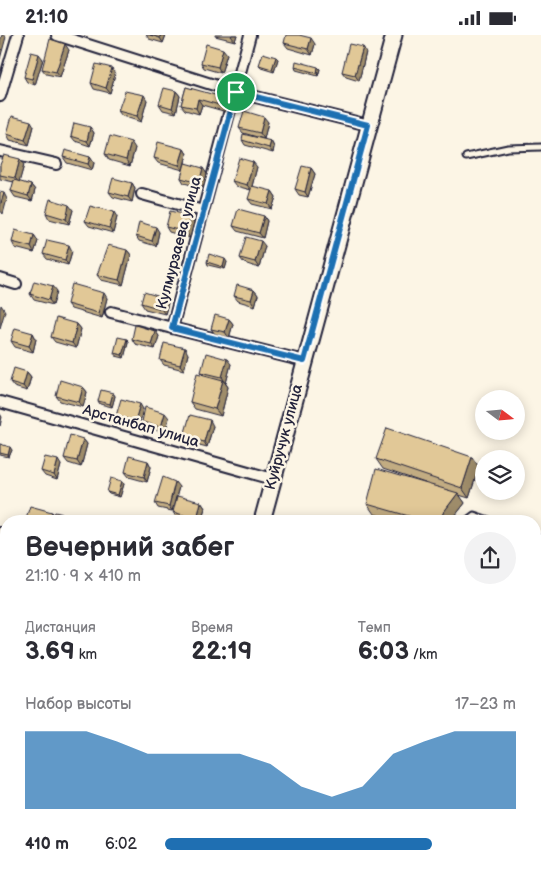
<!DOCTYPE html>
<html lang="ru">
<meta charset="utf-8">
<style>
body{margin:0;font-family:"Balsamiq Sans",sans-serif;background:#f2f2f3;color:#2b2b33;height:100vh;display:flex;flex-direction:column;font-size:19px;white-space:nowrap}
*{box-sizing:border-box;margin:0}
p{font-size:16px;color:#7c7c81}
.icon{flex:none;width:28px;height:28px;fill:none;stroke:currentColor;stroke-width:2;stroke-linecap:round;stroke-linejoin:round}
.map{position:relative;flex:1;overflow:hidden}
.side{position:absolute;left:0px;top:480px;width:541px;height:359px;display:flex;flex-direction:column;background:#fff;border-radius:20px 20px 0 0;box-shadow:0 2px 12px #0003}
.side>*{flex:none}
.needle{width:32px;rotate:106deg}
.controls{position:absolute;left:475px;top:355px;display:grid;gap:10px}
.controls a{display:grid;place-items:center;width:50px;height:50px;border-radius:50%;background:#fff;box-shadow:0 2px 12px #0003;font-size:25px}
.pin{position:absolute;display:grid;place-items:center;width:42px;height:42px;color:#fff;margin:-21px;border:2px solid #fff;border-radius:50%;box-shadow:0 1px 5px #0007}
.round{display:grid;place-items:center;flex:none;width:52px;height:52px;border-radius:26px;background:#f2f2f3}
.head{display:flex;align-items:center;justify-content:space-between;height:85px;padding:0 25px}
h1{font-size:28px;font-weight:700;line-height:38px}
.figures{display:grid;grid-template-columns:repeat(3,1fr);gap:8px;height:85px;padding:5px 25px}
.figures div{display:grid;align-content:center}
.figures b{font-size:25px;font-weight:700}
.figures small{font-size:14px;font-weight:400}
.figures p{font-size:14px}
.chart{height:140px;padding:10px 25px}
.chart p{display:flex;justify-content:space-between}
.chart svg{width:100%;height:90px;margin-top:5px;fill:#1f6fb2;opacity:.7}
ul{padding:0 25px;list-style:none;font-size:16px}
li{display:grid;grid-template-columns:80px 60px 1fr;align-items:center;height:38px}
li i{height:12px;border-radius:6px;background:#1f6fb2}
.status{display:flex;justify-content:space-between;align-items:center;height:35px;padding:0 25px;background:#fff;direction:ltr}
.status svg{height:14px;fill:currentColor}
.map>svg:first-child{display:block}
</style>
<div class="status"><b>21:10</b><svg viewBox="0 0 49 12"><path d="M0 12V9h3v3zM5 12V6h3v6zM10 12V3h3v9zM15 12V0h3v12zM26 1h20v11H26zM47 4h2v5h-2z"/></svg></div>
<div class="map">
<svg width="541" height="838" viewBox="0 0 541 838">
<rect width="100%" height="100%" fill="#fcf5e5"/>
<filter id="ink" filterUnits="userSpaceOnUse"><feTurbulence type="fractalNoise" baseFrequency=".02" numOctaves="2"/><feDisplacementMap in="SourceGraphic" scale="10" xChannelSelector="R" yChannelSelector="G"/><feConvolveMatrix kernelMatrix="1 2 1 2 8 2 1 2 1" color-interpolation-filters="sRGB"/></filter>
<g filter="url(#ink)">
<!-- built -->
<path fill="#f4e8ce" d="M6,759V832L218,833L217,838H0V782Z"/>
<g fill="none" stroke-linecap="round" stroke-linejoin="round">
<defs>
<path id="lane" d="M466,122L508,113L541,112
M363,485L368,486
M466,486L474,480L492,486
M535,502L541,504"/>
<path id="street" d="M57,0L236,57L368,90
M250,0L172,293L304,326
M0,61L18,0
M0,116L56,129
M142,159L203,176
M0,244L16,249
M111,277L172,293
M0,367L273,444
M0,498L6,499
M460,838L461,832"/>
<path id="secondary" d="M262,486L394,0
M0,667L6,669
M535,815L541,817"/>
<path id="primary" d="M535,522L541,512
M376,838L378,832"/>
</defs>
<!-- lane casing -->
<use href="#lane" stroke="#22223b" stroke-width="9"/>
<!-- street casing -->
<use href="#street" stroke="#22223b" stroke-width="14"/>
<!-- secondary casing -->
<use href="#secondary" stroke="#22223b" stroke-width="19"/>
<!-- primary casing -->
<use href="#primary" stroke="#22223b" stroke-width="20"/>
<!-- lane -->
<use href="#lane" stroke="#fcf5e5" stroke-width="5"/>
<!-- street -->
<use href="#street" stroke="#fcf5e5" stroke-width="10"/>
<!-- secondary -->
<use href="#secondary" stroke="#fcf5e5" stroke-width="15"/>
<!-- primary -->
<use href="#primary" stroke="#fcde96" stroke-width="16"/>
</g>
<!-- wall -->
<path fill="#c2ac82" stroke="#22223b" d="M146,0H166L163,8L149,4Z
M215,0H237L235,6L215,1Z
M284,8L315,9L312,20L288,13Z
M363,12L366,17L359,46L346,42L342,37Z
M69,15L60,42L46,39L42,34Z
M227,19L221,38L204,33L201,28Z
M43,24L35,50L27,47L24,42Z
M278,24L274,37L261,33L259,30Z
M295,32L320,34L318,41L296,35Z
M115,39L110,58L94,54L91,48Z
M186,52L229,68L227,77L202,70L199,79L185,75L181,70Z
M176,56L180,61L176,78L163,75L159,69Z
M147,65L141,87L122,81L118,76Z
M268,87L264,104L243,98L239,93Z
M34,91L29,110L10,105L7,99Z
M90,92L94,98L90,111L75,106L71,101Z
M242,105L271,106L274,112L273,118L245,110Z
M135,113L130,131L109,125L105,119Z
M184,114L187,119L185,128L207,139L203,153L184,148L181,143L183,135L158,128L154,123Z
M63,122H90L94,128L92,135L67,128Z
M0,130H24L19,147L31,150L35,155L32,166L15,162L11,156L14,147L0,144Z
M257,132L251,155L236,151L232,146Z
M311,133L315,139L308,162L299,160L295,154Z
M132,148L135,153L132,167L113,162L109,157Z
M272,156L276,162L272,174L252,169L248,164Z
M73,175L69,189L49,184L46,178Z
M191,181L194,187L190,203L169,197L166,192Z
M264,181L267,186L263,203L237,196L233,191Z
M117,182L113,198L89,191L85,186Z
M159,197L156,211L139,206L136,201Z
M34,200L38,206L34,218L15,213L12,207Z
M265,211L259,233L244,228L240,223Z
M127,215L131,220L123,250L101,245L97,240Z
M72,216L68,230L47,224L43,219Z
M207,227H227L225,234L208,230Z
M254,255L258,260L255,271L238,266L234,261Z
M57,256L53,270L34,265L30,259Z
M107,263L102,283L71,274L67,269Z
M164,263L168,268L165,279L145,274L141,268Z
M229,284L233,289L229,303L215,299L211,294Z
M77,289L81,294L76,313L55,307L51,302Z
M155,296L159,301L155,314L135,309L132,304Z
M33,298L36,304L33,317L15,312L11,306Z
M127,304L128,307L124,323L116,321L114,318Z
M188,319L184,335L164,330L160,325Z
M231,329L226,348L225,347L228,352L221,381L195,374L190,367L203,339L201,337Z
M27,337L31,342L27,356L14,352L10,347Z
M83,352L87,357L83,372L60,366L56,361Z
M113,358L115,361L112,372L100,369L98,366Z
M143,374L139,391L120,386L116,381Z
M169,383L165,398L145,392L142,387Z
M213,391L207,412L188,407L184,401Z
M83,404L87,409L81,432L68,428L64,423Z
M0,409L12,415L9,422L0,420Z
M376,424L479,432L469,463L459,460L465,468L451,486H399L374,479L367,469L425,448L383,434Z
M148,426L151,432L147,447L129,442L125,437Z
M61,430L57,445L45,441L41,436Z
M124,449L120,462L109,459L107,457Z
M179,452L172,476L158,473L155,468Z
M201,467L205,473L201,486H190L176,482L173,477Z
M6,517V539L4,538L0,533Z"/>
<!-- shaded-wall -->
<path fill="#9e8c6a" stroke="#22223b" d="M2,0H5L6,2L0,24V6Z
M160,0H166L163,8L160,3Z
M232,0H237L235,6L231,1Z
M311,3L315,9L312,20L308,14Z
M65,9L69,15L60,42L56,37Z
M363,12L366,17L359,46L355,40Z
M223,14L227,19L221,38L218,32Z
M39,19L43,24L35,50L32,44Z
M276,22L278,24L274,37L272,34Z
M318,32L320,34L318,41L317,38Z
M112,33L115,39L110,58L106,53Z
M176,56L180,61L176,78L172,73Z
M144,60L147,65L141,87L137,81Z
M226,63L229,68L227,77L223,71Z
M198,64L202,70L199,79L196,73Z
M264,82L268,87L264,104L260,98Z
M31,86L34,91L29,110L25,105Z
M90,92L94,98L90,111L87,106Z
M271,106L274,112L273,118L269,113Z
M131,107L135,113L130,131L126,125Z
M184,114L187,119L183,135L179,130Z
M90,122L94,128L92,135L88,129Z
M20,124L24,130L19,148L15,143Z
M253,127L257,132L251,155L247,150Z
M203,133L207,139L203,153L199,148Z
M311,133L315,139L308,162L305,157Z
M132,148L135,153L132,167L128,162Z
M31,150L35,155L32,166L28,161Z
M272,156L276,162L272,174L268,169Z
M4,158L7,164L3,179L0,175V171Z
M69,170L73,175L69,189L66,184Z
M114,177L117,182L113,198L109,193Z
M191,181L194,187L190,203L186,197Z
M264,181L267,186L263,203L259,198Z
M156,192L159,197L156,211L152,206Z
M34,200L38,206L34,218L31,212Z
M261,206L265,211L259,233L255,227Z
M69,210L72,216L68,230L65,225Z
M127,215L131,220L123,250L119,245Z
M225,224L227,227L225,234L223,232Z
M53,251L57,256L53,270L49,265Z
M254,255L258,260L255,271L251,265Z
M104,258L107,263L102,283L98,278Z
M164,263L168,268L165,279L161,274Z
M1,270L5,276L0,293V275Z
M229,284L233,289L229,303L225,297Z
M77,289L81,294L76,313L72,308Z
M155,296L159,301L155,314L151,309Z
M33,298L36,304L33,317L29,311Z
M127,304L128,307L124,323L122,320Z
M185,313L188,319L184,335L180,330Z
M227,324L231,329L226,348L222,342Z
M27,337L31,342L27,356L23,351Z
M223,345L228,352L221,381L215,374Z
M83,352L87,357L83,372L79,367Z
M113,358L115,361L112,372L110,369Z
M140,369L143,374L139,391L135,386Z
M165,378L169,383L165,398L161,392Z
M0,379L2,382L0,391Z
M210,385L213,391L207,412L204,407Z
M83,404L87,409L81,432L77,426Z
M10,412L12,415L9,422L8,420Z
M472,422L479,432L469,463L462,453Z
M58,425L61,430L57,445L54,440Z
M148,426L151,432L147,447L144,442Z
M122,446L124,449L120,462L118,460Z
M175,447L179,452L172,476L169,471Z
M458,458L465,468L451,486H440L443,478Z
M201,467L205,473L201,486H198L197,484Z
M52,477L56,482L54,486H49Z
M71,481L75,486H70Z
M4,614L6,617V625L4,633L0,628Z"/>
<!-- building -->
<path fill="#e1c897" stroke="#22223b" d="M150,0H160V3Z
M286,0H299L311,3L308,14L284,8Z
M50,4L65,9L56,37L42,34Z
M206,9L223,14L218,32L201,28Z
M349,9L363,12L355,40L342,37Z
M31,17L39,19L32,44L24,42Z
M263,18L276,22L272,34L259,30Z
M296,26L318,32L317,38L295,32Z
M96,29L112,33L106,53L91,48Z
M186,52L226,63L223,71L198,64L196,73L181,70Z
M164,53L176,56L172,73L159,69Z
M125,56L144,60L137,81L118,76Z
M244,76L264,82L260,98L239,93Z
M12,81L31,86L25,105L7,99Z
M74,88L90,92L87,106L71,101Z
M243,99L271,106L269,113L242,105Z
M110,101L131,107L126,125L105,119Z
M158,107L184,114L179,130L154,123Z
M65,115L90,122L88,129L63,122Z
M4,120L20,124L15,143L0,140V130Z
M239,123L253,127L247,150L232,146Z
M185,128L203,133L199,148L181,143Z
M302,131L311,133L305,157L295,154Z
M113,143L132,148L128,162L109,157Z
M14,145L31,150L28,161L11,156Z
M252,151L272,156L268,169L248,164Z
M0,157L4,158L0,171Z
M50,164L69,170L66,184L46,178Z
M90,171L114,177L109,193L85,186Z
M238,174L264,181L259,198L233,191Z
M170,176L191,181L186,197L166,192Z
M139,187L156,192L152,206L136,201Z
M15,195L34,200L31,212L12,207Z
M246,202L261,206L255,227L240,223Z
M47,205L69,210L65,225L43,219Z
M108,210L127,215L119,245L97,240Z
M209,219L225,224L223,232L207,227Z
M34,246L53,251L49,265L30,259Z
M72,249L104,258L98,278L67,269Z
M237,250L254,255L251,265L234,261Z
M144,257L164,263L161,274L141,268Z
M215,280L229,284L225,297L211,294Z
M56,283L77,289L72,308L51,302Z
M135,290L155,296L151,309L132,304Z
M15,293L33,298L29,311L11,306Z
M118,302L127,304L122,320L114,318Z
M164,308L185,313L180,330L160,325Z
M206,318L227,324L222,342L201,337Z
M14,333L27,337L23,351L10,347Z
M197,338L223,345L215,374L190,367Z
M60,345L83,352L79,367L56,361Z
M101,355L113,358L110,369L98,366Z
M121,364L140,369L135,386L116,381Z
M145,372L165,378L161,392L142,387Z
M190,380L210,385L204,407L184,401Z
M387,393L472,422L462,453L376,424Z
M70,400L83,404L77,426L64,423Z
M0,409L10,412L8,420L0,418Z
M129,421L148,426L144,442L125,437Z
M45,422L58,425L54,440L41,436Z
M376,434L458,458L443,478L440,486H426L367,469Z
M163,442L175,447L169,471L155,468Z
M111,443L122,446L118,460L107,457Z
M177,461L201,467L197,484L173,477Z
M30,471L52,477L49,486H25Z
M55,477L71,481L70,486H52Z
M5,517H6V535L0,533Z
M0,613L4,614L0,628Z"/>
</g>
<g fill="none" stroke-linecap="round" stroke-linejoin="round" filter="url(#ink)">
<defs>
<path id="route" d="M236,57L368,90L304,326L172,293Z"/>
</defs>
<!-- route casing -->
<use href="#route" stroke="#fff" stroke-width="10"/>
<!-- route -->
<use href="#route" stroke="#1f6fb2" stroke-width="6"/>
</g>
<g text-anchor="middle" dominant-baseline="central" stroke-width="5" stroke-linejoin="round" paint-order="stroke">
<!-- street labels -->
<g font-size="15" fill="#22223b" stroke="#fcf5e5">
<text transform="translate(179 208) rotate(-75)">Кулмурзаева улица</text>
<text transform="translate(141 391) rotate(16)">Арстанбап улица</text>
<text transform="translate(284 402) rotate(-75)">Куйручук улица</text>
</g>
</g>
</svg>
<div class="controls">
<a><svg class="needle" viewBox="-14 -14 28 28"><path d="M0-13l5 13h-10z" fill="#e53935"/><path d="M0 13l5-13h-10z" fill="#7c7c81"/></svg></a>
<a><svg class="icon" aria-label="layers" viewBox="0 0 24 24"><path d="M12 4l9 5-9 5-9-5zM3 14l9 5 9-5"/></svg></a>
</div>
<div class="pin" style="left:236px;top:57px;background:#1e9e55"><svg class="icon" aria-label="arrive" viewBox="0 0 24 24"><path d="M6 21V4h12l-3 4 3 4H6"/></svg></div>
<section class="side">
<div class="head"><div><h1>Вечерний забег</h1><p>21:10 · 9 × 410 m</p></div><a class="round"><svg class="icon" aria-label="share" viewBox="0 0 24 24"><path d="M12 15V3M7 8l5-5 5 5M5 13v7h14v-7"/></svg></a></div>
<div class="figures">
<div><p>Дистанция</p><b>3.69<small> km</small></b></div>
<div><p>Время</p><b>22:19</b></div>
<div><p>Темп</p><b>6:03<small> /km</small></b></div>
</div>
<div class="chart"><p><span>Набор высоты</span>17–23 m</p>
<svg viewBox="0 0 160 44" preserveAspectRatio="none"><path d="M0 44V6L10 6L20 6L30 11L40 17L50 17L60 17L70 17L80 22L90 33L100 38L110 33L120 17L130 11L140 6L150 6L160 6V44z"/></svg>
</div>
<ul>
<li><b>410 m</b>6:02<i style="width:76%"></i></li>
</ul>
</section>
</div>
